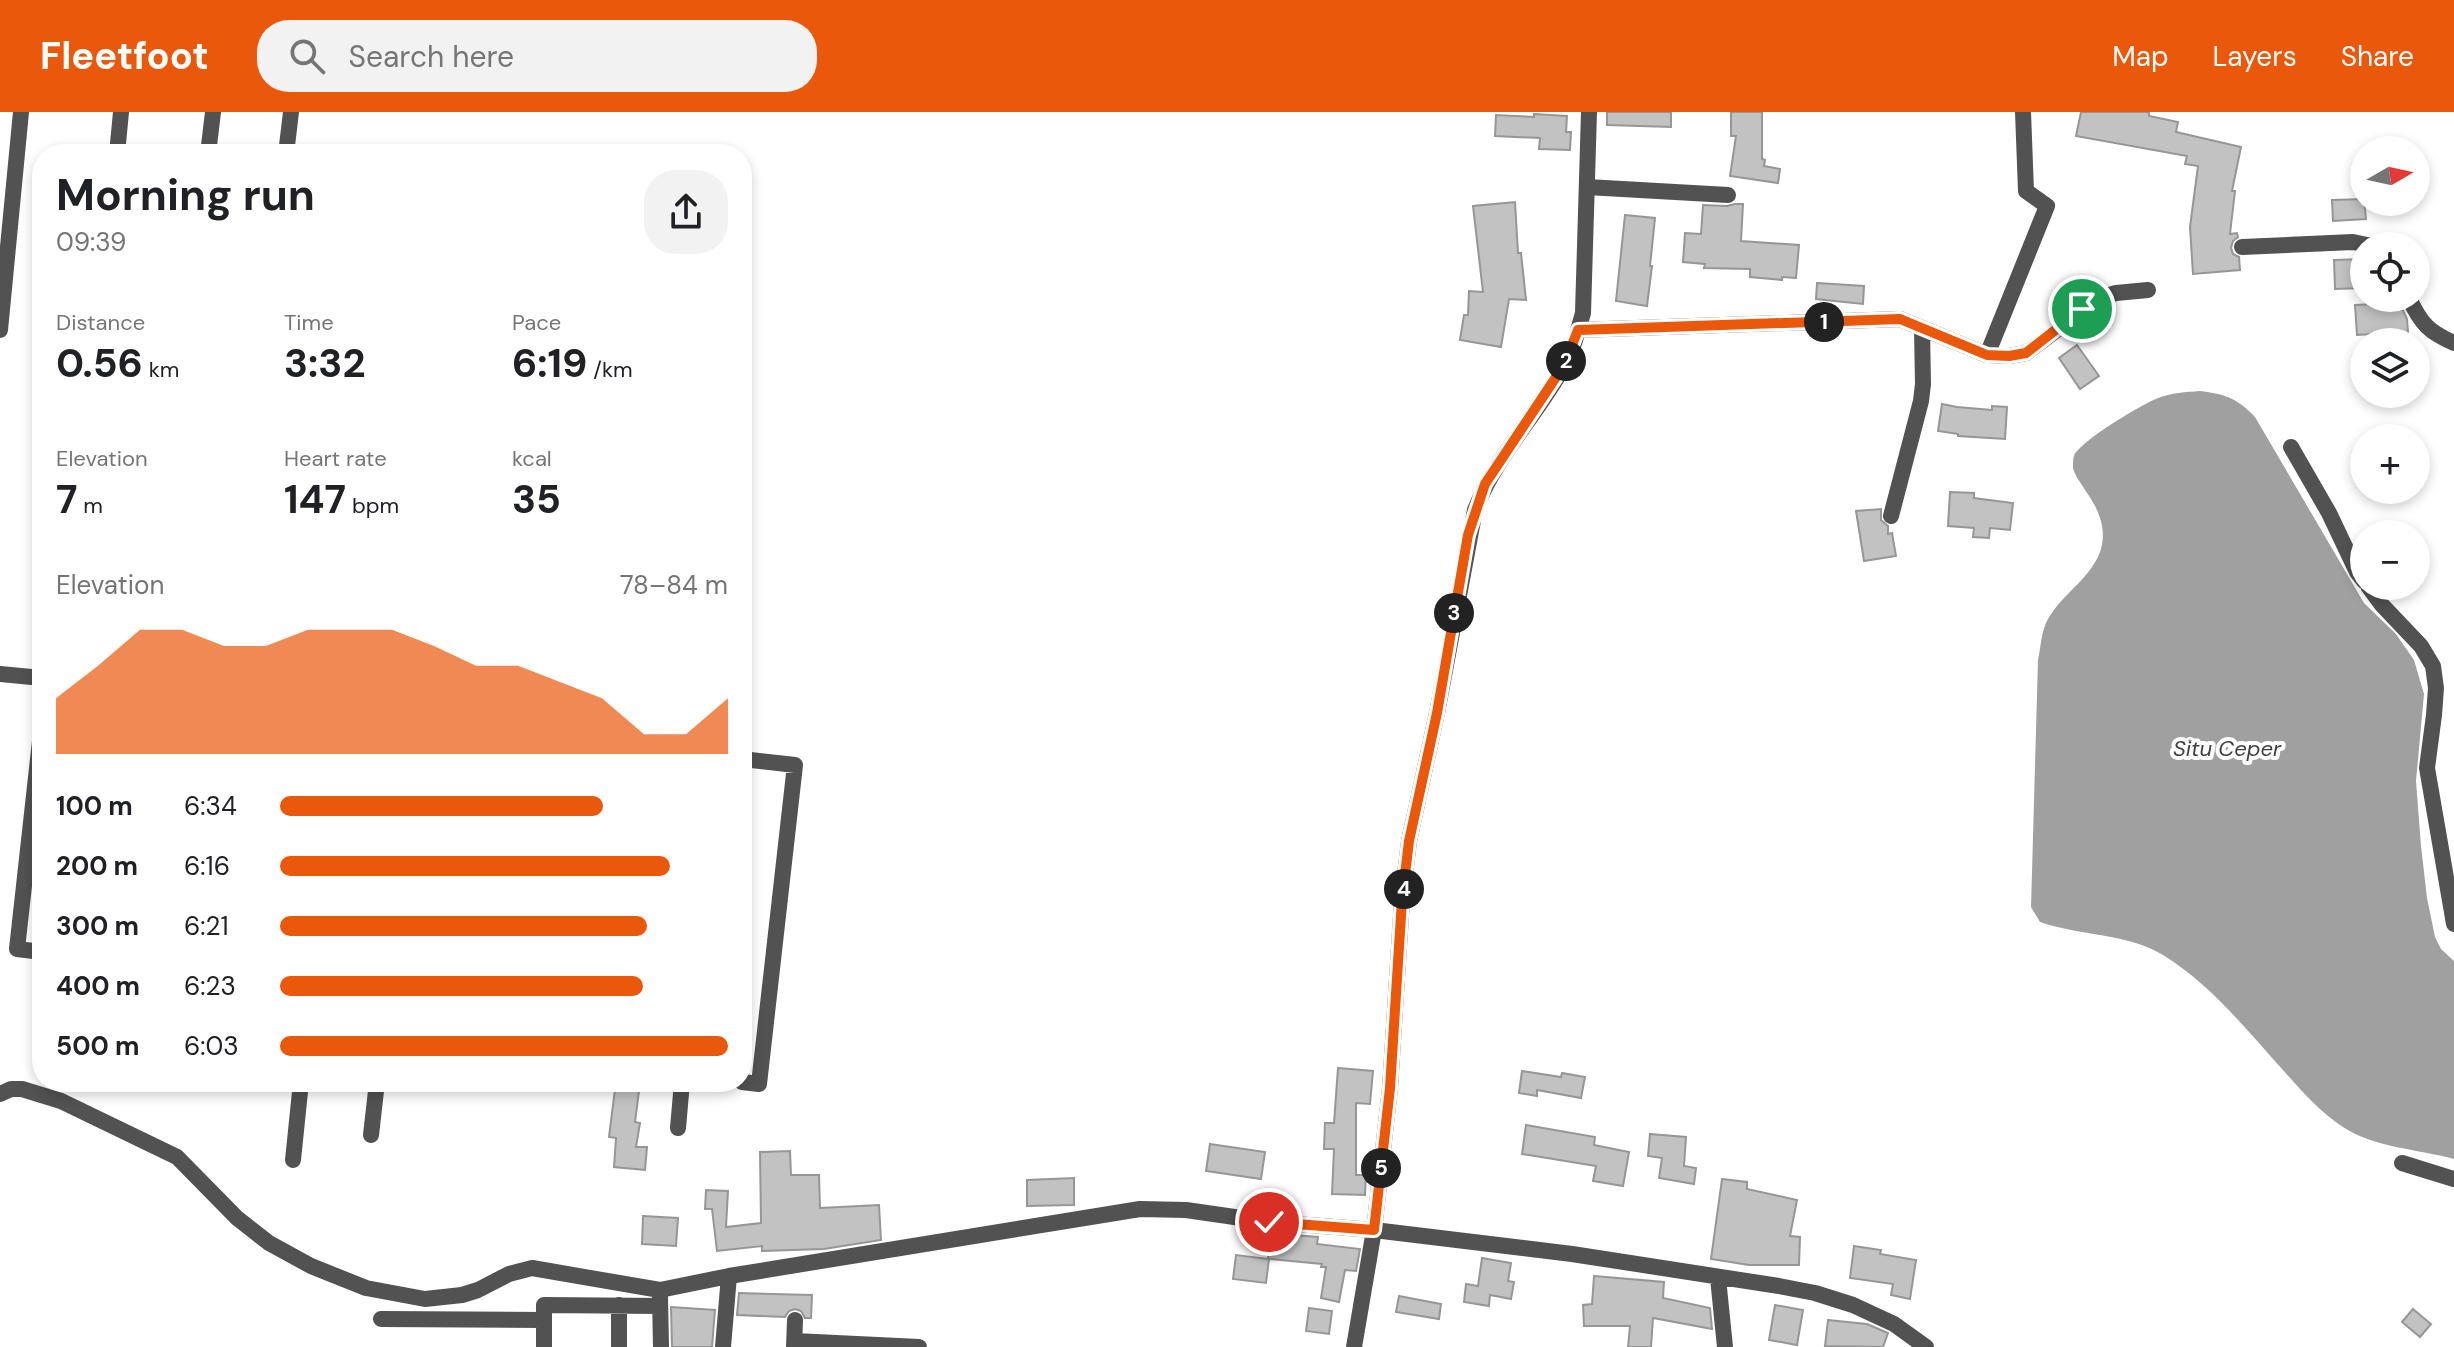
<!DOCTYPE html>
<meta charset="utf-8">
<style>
body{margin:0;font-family:"DM Sans",sans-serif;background:#f2f2f2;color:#202124;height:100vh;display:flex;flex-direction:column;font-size:30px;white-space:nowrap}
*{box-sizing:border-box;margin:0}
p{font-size:26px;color:#757577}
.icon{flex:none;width:44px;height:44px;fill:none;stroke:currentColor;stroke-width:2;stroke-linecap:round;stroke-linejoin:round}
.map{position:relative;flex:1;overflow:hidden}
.panel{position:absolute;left:32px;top:32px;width:720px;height:948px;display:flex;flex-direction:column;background:#fff;border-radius:32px;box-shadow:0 4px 12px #0003}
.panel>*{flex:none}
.needle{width:52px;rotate:81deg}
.buttons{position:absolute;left:2350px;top:24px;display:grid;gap:16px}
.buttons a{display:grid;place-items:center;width:80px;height:80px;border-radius:50%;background:#fff;box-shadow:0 4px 12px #0003;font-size:40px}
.pin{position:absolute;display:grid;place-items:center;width:68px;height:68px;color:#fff;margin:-34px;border:4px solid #fff;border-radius:50%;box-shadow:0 2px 8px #0007}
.km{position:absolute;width:40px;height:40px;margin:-20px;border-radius:50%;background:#222;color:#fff;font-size:22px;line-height:40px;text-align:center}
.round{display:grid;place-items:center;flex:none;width:84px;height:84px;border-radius:32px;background:#f2f2f2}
.head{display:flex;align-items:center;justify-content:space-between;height:136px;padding:0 24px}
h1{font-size:44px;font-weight:700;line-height:60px}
.figures{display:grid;grid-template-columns:repeat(3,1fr);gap:12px;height:136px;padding:8px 24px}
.figures div{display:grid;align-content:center}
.figures b{font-size:40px;font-weight:700}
.figures small{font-size:22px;font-weight:400}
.figures p{font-size:22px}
.chart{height:224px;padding:16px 24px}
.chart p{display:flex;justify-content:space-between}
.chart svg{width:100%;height:144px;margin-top:8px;fill:#ea580c;opacity:.7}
ul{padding:0 24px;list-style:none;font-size:26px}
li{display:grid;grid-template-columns:128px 96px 1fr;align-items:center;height:60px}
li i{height:20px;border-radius:10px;background:#ea580c}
header{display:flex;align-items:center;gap:48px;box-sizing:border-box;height:112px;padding:0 40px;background:#ea580c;color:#fff}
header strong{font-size:38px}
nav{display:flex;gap:44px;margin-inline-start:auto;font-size:28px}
.search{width:560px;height:72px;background:#f2f2f2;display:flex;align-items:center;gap:20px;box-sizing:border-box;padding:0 28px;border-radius:32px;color:#757577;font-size:30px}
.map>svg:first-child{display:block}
</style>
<header>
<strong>Fleetfoot</strong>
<div class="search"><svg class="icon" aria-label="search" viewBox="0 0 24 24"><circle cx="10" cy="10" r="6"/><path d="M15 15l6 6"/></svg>Search here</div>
<nav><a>Map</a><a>Layers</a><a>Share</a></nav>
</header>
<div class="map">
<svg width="2454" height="1235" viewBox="0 0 2454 1235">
<rect width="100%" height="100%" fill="#fff"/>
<!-- water -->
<path fill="#a0a0a0" d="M2200,279C2225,282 2237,286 2255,305L2364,491L2396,522L2414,548L2424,582L2416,669L2421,734L2427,786L2435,825L2441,837L2454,849V1047C2418,1037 2375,1036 2343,1015C2320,1000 2301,978 2282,957C2246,917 2209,871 2163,843C2127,821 2080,824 2040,810L2031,795L2038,548C2041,535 2041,519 2048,507C2062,482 2090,467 2100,440C2108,417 2098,396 2085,378C2081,371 2075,364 2073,356C2073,356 2073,345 2074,344C2079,330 2142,292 2158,286C2171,281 2186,280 2200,279Z"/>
<!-- building -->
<path fill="#c2c2c2" stroke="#969696" stroke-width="2" d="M1607,0H1671V15L1607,13Z
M1731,0H1762V47L1765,48L1764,54L1780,57L1778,71L1730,64L1736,24H1731Z
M2081,0H2149V4L2178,10L2176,20L2241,35L2232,79H2235L2230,122L2237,121L2238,125L2233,129L2231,136L2233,142L2239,145L2240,158L2193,162L2190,115L2198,54L2185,52L2187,44L2076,24Z
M1534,2L1567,4L1566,20H1571L1570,38L1539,37L1540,26L1495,24L1496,3L1534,5Z
M2364,87L2366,107L2333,109L2332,88Z
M1515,90L1518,141H1521L1526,188L1509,187L1501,235L1460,228L1464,203H1468L1469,179L1483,180L1473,94Z
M1735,92H1743L1741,129L1799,133L1796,166L1782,165V168L1750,165V157L1704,156L1705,152L1683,150L1685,121L1701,122L1703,93L1727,94Z
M1625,103L1655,106L1650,154H1652L1647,194L1616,189Z
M2364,147V176L2335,177L2334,148Z
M1817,171L1864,174L1863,192L1816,187Z
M2376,192H2400L2407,207L2408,220L2357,223L2355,193Z
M2077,233L2099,264L2080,277L2059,246Z
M1942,292L1957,295L1992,298V294L2007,295L2005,327L1958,324V322L1938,319Z
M1950,380L1974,381V386L2013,391L2010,418L1990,416L1989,426L1973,425L1974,416L1948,414Z
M1881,397V408L1888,414V422L1892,421L1896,444L1864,449L1856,399Z
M1338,956L1373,959L1370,992L1356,991V1063H1366L1365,1083L1332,1082L1334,1037H1324L1325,1011H1334Z
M1522,959L1561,965L1562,961L1585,965L1581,986L1537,978V984L1519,981Z
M615,977L639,979L635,1010L640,1011L636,1035H647L645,1058L614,1055L616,1026L609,1025Z
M1526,1013L1595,1025L1594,1033L1629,1040L1623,1074L1593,1069L1596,1054L1522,1042Z
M1650,1022L1686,1025L1684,1054L1696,1056L1694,1072L1659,1066L1662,1046L1648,1044Z
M1210,1032L1265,1040L1261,1067L1206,1059Z
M790,1039L791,1063H819L820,1096L879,1093L881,1128L824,1137L762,1139V1134L717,1139L712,1097H705L706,1078L728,1079L726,1115L761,1111L760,1040Z
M1074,1066V1093L1027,1094V1068Z
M1722,1067L1747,1070V1077L1797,1088L1790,1124L1800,1125L1799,1153H1749L1711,1147Z
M643,1104L678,1106L676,1134L642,1132Z
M1270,1121L1318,1125L1317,1132L1360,1137L1356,1159L1345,1158L1339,1190L1321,1186L1326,1155H1321L1322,1152L1269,1147L1266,1171L1233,1167L1236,1143L1268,1147Z
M1854,1134L1881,1138L1880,1142L1916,1148L1910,1187L1891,1183L1893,1172L1850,1166Z
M1482,1146L1511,1151L1508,1169L1514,1170L1511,1187L1490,1183L1489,1194L1464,1190L1466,1172L1478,1174Z
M1594,1164L1664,1170L1663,1186L1710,1196L1712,1217L1653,1206L1651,1235H1628L1630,1214H1584L1583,1193L1592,1192Z
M739,1181L812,1183L811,1206H805L801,1199L795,1197L789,1199L785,1205L737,1203Z
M1399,1184L1441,1192L1439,1207L1396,1200Z
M1775,1193L1803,1198L1797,1233L1769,1228Z
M671,1195L715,1198L712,1235H672Z
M1309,1196L1332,1199L1329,1222L1306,1219Z
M2413,1197L2431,1212L2420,1225L2402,1210Z
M1828,1208L1867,1212L1888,1221L1883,1235L1825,1234Z"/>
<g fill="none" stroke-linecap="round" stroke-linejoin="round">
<!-- street -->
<path stroke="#525252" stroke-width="16" d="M117,42L121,0
M208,42L213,0
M286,42L291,0
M1587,75L1728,83
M2242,135L2353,130L2372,134
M2409,186C2421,212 2429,220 2454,231
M0,218L21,0
M1578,218L1900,207L1987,243L2009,244L2026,241L2099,186L2116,181L2148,178
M1987,243L2047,94L2026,79L2023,0
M2291,335L2329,401L2357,460L2364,469
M1891,404L1921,289L1923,272L1922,216
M2368,474L2382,493L2421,534L2433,554L2436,576L2434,603L2427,656L2454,812
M0,562L42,566
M42,611L17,837L42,840
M742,647L795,653L759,972L742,970
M0,982L11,977H22L61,989L177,1045L237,1106L269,1131L311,1154L366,1176L425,1187L462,1183L478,1178L509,1162L532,1156L660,1178L729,1164L1140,1097L1186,1098L1269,1110L1374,1118L1572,1142L1779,1174L1815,1181L1853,1193L1894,1212L1926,1235
M678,1016L682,970
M371,1023L377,970
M293,1048L301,970
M2402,1051L2454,1067
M1718,1166L1725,1235
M660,1184L661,1235
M381,1207L544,1208
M795,1229L919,1235
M544,1235V1193L660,1194
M619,1235V1193
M723,1235L729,1164
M794,1235L795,1208
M1354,1235L1374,1118L1390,976L1402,788L1409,729L1437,601L1475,398C1496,344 1536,304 1564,254C1573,238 1578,219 1583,201L1589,0"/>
</g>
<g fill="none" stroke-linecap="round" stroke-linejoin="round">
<defs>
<path id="route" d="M1269,1110L1374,1118L1390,976L1402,788L1409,729L1437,601L1468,423L1485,372L1564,253L1578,218L1900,207L1987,243L2009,244L2026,241L2082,197"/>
</defs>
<!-- route casing -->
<use href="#route" stroke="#fff" stroke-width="16"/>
<!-- route -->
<use href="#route" stroke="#ea580c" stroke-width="10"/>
</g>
<g text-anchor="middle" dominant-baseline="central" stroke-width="8" stroke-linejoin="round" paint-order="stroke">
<!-- water labels -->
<g font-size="22" font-style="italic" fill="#414141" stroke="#fff">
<text x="2227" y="636">Situ Ceper</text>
</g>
</g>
</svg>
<div class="buttons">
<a><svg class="needle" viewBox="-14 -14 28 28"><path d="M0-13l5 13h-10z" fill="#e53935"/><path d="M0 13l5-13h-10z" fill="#757577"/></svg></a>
<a><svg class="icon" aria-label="locate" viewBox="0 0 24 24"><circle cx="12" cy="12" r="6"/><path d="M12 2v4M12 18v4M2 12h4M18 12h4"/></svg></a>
<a><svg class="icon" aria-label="layers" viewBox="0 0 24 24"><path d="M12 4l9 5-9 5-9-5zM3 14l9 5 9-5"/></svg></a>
<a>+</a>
<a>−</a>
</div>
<div class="pin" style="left:2082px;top:197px;background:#1e9e55"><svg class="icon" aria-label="arrive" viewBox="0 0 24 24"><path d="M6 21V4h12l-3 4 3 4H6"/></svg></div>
<div class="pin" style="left:1269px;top:1110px;background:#d93025"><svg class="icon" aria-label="check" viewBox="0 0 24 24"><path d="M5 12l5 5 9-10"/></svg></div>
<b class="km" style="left:1824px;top:210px">1</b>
<b class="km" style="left:1566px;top:249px">2</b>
<b class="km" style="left:1454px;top:501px">3</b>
<b class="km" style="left:1404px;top:777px">4</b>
<b class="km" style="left:1381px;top:1056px">5</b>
<section class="panel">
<div class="head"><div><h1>Morning run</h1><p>09:39</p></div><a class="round"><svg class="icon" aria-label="share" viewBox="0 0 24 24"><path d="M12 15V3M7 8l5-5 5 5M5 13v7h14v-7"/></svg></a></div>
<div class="figures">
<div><p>Distance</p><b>0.56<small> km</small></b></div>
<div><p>Time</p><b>3:32</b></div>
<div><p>Pace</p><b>6:19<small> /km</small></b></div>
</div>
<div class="figures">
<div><p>Elevation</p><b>7<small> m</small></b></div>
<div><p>Heart rate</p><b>147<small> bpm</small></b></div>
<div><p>kcal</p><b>35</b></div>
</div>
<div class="chart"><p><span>Elevation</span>78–84 m</p>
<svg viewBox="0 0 160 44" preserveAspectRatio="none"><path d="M0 44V27L10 17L20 6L30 6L40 11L50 11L60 6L70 6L80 6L90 11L100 17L110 17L120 22L130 27L140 38L150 38L160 27V44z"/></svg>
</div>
<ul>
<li><b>100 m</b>6:34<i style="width:72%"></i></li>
<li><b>200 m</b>6:16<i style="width:87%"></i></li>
<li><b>300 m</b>6:21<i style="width:82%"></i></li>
<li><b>400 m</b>6:23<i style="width:81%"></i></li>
<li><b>500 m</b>6:03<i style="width:100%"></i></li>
</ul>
</section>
</div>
